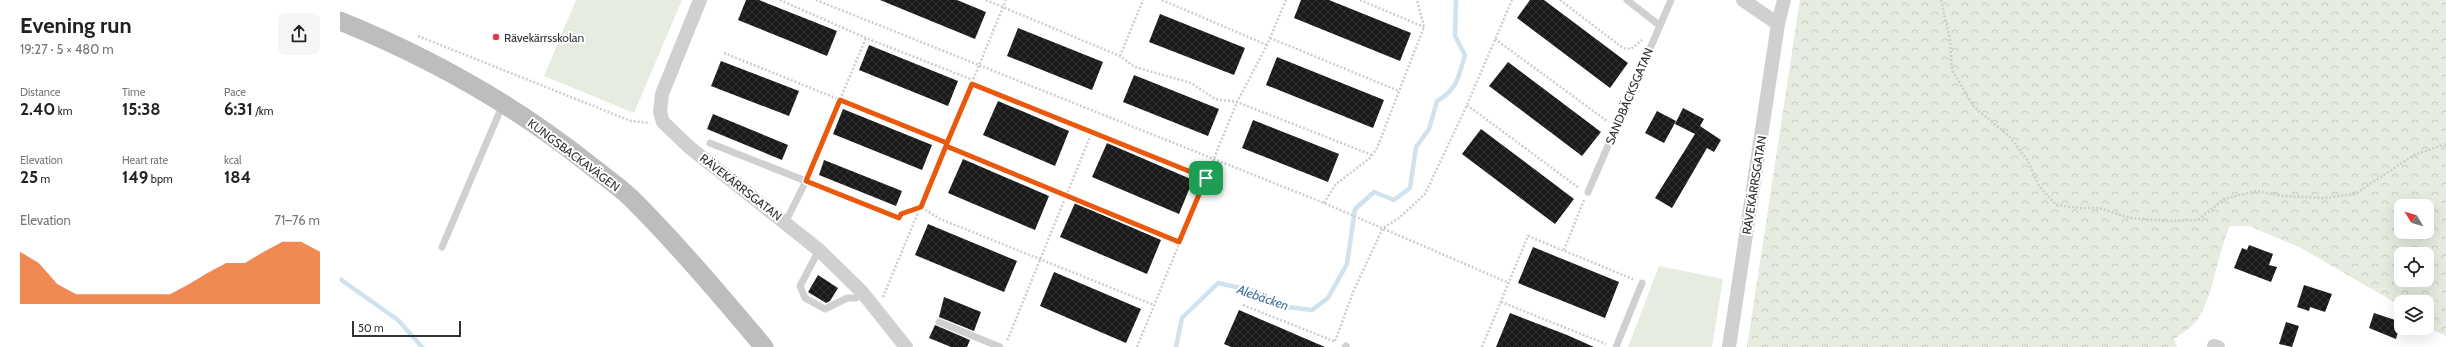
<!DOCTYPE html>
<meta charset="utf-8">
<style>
body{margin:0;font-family:Cabin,sans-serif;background:#f6f6f6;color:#222;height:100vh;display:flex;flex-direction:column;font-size:15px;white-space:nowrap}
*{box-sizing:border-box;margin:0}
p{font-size:13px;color:#767676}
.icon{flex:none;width:22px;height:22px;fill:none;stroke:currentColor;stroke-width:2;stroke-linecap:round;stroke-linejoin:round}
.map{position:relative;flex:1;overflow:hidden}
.panel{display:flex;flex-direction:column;background:#fff;width:340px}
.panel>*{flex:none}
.needle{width:26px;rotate:308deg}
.controls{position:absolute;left:2054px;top:199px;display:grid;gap:8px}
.controls a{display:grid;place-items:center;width:40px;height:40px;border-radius:8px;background:#fff;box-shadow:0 4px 16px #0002;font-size:20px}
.scale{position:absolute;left:12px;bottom:10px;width:109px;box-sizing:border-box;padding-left:4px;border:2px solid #333;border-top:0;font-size:11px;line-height:14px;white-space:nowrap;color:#333;-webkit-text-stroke:3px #fff;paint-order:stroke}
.pin{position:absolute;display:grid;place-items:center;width:34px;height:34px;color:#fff;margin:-17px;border-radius:8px;box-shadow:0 2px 6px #0006}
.round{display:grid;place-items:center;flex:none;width:42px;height:42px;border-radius:8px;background:#f6f6f6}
.headline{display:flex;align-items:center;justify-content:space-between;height:68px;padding:0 20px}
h1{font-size:22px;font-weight:700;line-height:30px}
.metrics{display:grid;grid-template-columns:repeat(3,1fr);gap:6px;height:68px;padding:4px 20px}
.metrics div{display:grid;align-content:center}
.metrics b{font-size:17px;font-weight:700}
.metrics small{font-size:11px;font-weight:400}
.metrics p{font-size:11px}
.chart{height:112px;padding:8px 20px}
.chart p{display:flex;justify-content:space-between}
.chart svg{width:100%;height:72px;margin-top:4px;fill:#ea580c;opacity:.7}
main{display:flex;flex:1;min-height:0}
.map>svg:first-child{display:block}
</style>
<main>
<section class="panel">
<div class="headline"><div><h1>Evening run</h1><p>19:27 · 5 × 480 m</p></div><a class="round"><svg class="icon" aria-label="share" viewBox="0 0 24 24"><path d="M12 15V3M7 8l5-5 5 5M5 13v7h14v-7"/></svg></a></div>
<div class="metrics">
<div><p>Distance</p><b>2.40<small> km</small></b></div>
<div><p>Time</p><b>15:38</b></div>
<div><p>Pace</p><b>6:31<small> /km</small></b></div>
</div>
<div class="metrics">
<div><p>Elevation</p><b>25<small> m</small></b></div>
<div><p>Heart rate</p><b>149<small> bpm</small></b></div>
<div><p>kcal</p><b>184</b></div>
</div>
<div class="chart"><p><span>Elevation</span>71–76 m</p>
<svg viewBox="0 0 160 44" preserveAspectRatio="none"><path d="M0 44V12L10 19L20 32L30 38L40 38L50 38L60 38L70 38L80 38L90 32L100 25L110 19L120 19L130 12L140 6L150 6L160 12V44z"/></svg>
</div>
</section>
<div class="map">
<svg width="2106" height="347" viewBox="0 0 2106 347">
<defs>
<pattern id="forest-crowns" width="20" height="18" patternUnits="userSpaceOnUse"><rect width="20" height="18" fill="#e6ecdf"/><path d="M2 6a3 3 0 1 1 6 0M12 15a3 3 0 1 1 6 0" fill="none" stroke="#c6cbc0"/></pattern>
<pattern id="building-cross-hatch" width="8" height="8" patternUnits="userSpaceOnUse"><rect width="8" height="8" fill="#1a1a1a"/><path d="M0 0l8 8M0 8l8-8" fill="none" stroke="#333"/></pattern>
</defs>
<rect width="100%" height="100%" fill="#fff"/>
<!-- grass -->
<path fill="#e6ecdf" d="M236,0H342L294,113L204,76Z
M1319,266L1383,279L1372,347H1288Z"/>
<!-- forest -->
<path fill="url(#forest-crowns)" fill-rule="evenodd" d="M1460,0H2106V336L2087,327V302H2061V306L1959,247L1909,226H1890C1877,253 1873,302 1854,324C1849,329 1841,334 1834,339L1837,347H1407ZM2061,206H2087V232H2061ZM2061,254H2087V280H2061Z"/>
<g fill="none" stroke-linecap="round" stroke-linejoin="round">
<!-- stream -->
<path stroke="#cfe2ee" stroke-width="4.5" d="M0,279L58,320L82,347
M836,347L842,318L878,283L914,291L948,307L972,310L988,298L1007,264L1015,209L1034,192L1054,200L1070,188L1076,147L1089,129L1097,101C1118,89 1118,77 1125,55L1115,36L1116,0"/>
</g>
<!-- building -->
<path fill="url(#building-cross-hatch)" d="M406,0H419L497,31L487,56L398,20Z
M540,0H617L646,12L635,39Z
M961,0H989L1071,33L1060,61L954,18Z
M1190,0H1204L1288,63L1270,88L1177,18Z
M820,14L905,48L894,75L809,42Z
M678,28L763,62L752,90L667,56Z
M529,45L618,81L608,106L519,70Z
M937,57L1044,100L1033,128L926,85Z
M381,61L459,91L449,116L371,86Z
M1168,62L1261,132L1242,156L1149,86Z
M794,75L879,109L868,136L783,102Z
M658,101L729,131L715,166L643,135Z
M1343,108L1364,119L1360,126L1381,140L1374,152L1367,148L1332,208L1315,198L1355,134L1335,124Z
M503,109L592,145L582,170L493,134Z
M1317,111L1336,121L1324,143L1305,133Z
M373,114L448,145L442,160L367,129Z
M913,120L999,154L988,182L902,148Z
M1141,129L1234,199L1215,224L1122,154Z
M767,143L853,180L839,214L752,177Z
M623,159L709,196L695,230L608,193Z
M484,160L562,191L556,206L479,175Z
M735,203L821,240L807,274L720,237Z
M588,224L677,261L664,292L575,255Z
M1909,245L1933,254L1929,265L1937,267L1931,282L1894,268L1902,248L1907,250Z
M1193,247L1279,282L1265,318L1178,283Z
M714,272L801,309L786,343L700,306Z
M478,275L498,288L490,301L486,303L468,292Z
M1964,285L1992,294L1985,312L1970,307L1969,311L1957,307Z
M604,297L641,312L634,331L599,317Z
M899,310L957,335L985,347H891L884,344Z
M1170,313L1227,335L1254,347H1156Z
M2034,313L2061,322L2056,339L2029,328Z
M1946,322L1959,326L1952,347L1939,344Z
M595,325L630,340L627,347H611L589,338Z"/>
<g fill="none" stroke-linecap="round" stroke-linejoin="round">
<!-- path -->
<path stroke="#cdcdcd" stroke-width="2.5" stroke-dasharray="2 2" stroke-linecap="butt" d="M440,0L526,38L633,80
M476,0L984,203L1169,283
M646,0L780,56L795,67L851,83L875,99L897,102L1032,155
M822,0L927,45
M1020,0L1084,27
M1220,0L1283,48L1291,49L1302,40
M1601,0L1610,40L1612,70L1634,107L1669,136L1688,161L1699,186L1716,205L1740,208H1759L1790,218L1829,221L1858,220L1884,199L1916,191L1944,196L1983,198L2015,194L2074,155L2106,144
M78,36L291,121L309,123
M930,38L1059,91
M1155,39L1267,121
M384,53L607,143
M780,56L803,0
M632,84L752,132L667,341
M1127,105L1239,188
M752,132L866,178
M606,146L839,242
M469,173L526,38
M984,203L996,184L1030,158L1037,148L1084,27L1077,0
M567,212L581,207L600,219L814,305
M1224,250L1244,200
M543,297L666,0
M1161,302L1266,344
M903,305L996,342
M995,341L1014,290L1043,228L1059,218L1085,194L1127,105L1172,0
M797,347L897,102L927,45L946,0
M1142,347L1188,236L1293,279"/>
<!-- lane -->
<path stroke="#d0d0d0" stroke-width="7" d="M1287,0L1319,25
M370,143L559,218
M1248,192L1331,0
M445,223L466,181
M102,247L163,104
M479,250L460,286L465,298L485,309L507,298H516L522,292
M599,322L660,347
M1005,347L1006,346
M1276,347L1302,283"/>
<!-- street -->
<path stroke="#d0d0d0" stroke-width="14" d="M360,0L322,94L320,112L323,122L349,147L479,250L522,292L566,347
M1403,0L1438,24
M1874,346L1878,347
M1389,347L1438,24L1444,0"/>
<!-- secondary -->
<path stroke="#bdbdbd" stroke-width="19" d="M0,21C89,57 170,102 246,162C261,174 277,185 291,198C338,245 381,296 424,347"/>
</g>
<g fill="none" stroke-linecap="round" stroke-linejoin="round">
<defs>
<path id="route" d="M866,178L632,84L607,143L606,146L581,207L561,214L559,218L466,181L500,100L607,143L606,146L839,242L866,178"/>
</defs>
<!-- route casing -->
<use href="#route" stroke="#fff" stroke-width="8"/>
<!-- route -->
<use href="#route" stroke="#ea580c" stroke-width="5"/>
</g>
<!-- markers -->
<circle fill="#e63946" stroke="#fff" stroke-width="1.5" cx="156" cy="37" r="4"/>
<g text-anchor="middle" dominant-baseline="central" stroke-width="4" stroke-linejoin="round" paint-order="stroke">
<!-- poi labels -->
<g font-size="12" fill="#333" stroke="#fff" text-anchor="start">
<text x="164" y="37">Rävekärrsskolan</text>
</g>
<!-- street labels -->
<g font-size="12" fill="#333" stroke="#fff">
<text transform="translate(1289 96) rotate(-67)">SANDBÄCKSGATAN</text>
<text transform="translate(234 155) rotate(37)">KUNGSBACKAVÄGEN</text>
<text transform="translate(1414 185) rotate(-81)">RÄVEKÄRRSGATAN</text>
<text transform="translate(401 187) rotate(38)">RÄVEKÄRRSGATAN</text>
</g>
<!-- water labels -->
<g font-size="13" font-style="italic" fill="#3f7597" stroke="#fff">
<text transform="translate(923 297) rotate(19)">Alebäcken</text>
</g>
</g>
</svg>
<div class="controls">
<a><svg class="needle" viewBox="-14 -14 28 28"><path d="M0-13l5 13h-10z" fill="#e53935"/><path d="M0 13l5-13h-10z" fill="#767676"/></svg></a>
<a><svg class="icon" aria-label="locate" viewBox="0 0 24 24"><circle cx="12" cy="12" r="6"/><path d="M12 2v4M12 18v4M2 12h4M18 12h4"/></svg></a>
<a><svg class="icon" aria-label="layers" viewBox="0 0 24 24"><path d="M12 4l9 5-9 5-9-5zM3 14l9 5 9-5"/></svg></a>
</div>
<div class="scale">50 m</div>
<div class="pin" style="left:866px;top:178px;background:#1e9e55"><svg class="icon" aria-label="arrive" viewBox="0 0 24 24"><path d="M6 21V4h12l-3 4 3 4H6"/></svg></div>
</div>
</main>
